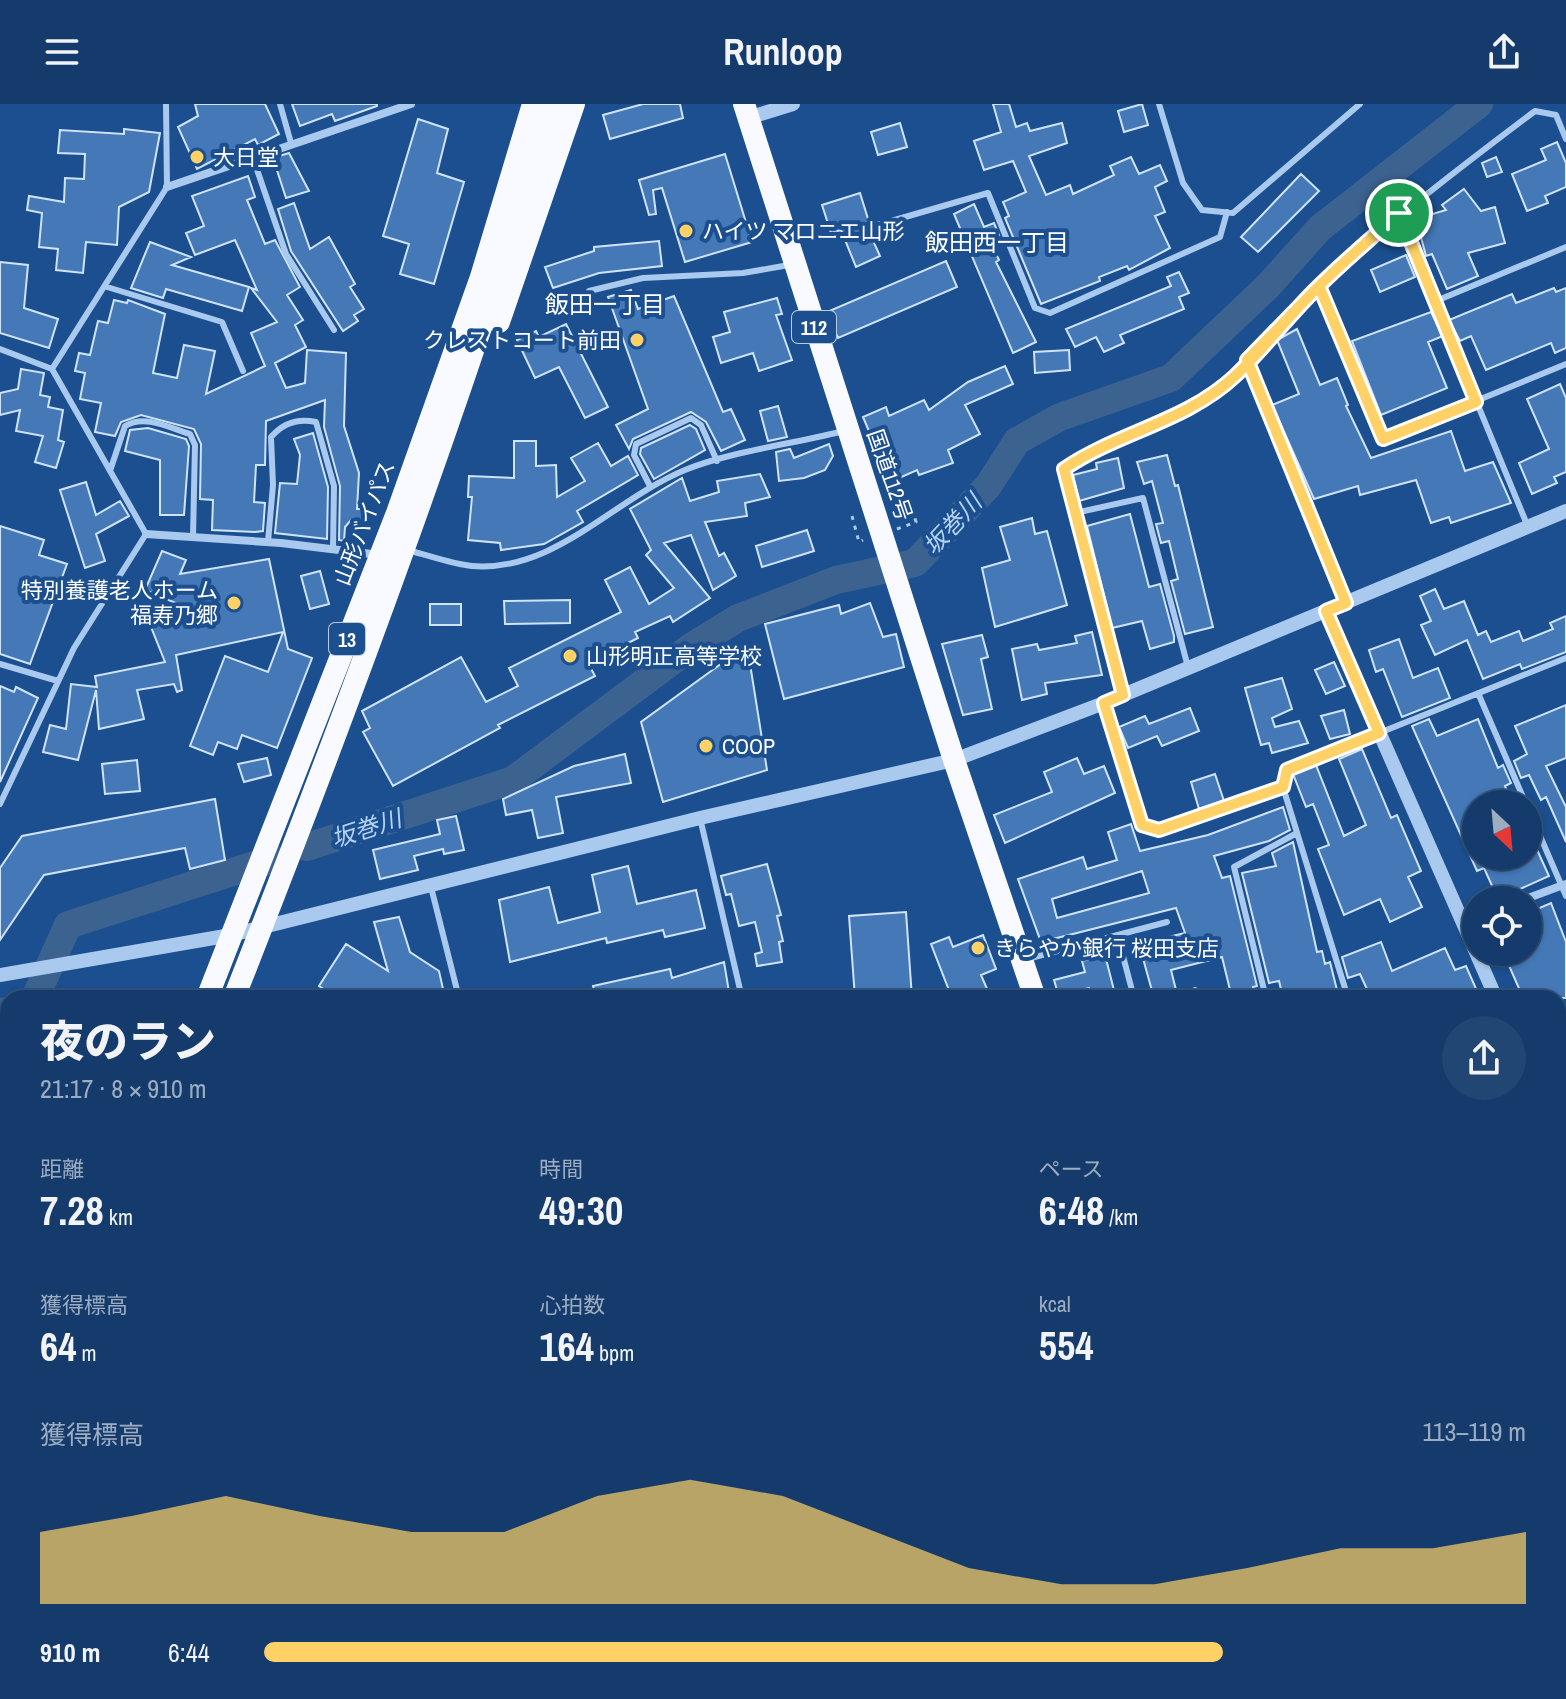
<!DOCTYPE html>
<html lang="ja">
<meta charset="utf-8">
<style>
body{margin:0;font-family:"Archivo Narrow","Noto Sans JP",sans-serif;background:#214673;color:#f1f3f6;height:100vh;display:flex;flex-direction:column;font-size:30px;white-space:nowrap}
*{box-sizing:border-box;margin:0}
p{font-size:26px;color:#9dadc1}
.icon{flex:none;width:44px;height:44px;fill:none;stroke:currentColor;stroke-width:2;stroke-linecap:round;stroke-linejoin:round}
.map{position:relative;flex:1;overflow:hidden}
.details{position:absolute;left:0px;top:886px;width:1566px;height:710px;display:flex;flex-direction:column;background:#143b6b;border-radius:24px 24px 0 0;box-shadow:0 2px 6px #0004,0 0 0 2px #33557e}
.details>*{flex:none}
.needle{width:52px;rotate:154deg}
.fabs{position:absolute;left:1462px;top:686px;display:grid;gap:16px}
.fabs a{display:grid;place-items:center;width:80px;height:80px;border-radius:50%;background:#143b6b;box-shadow:0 2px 6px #0004,0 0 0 2px #33557e;font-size:40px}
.pin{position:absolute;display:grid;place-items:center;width:68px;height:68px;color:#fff;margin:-34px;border:4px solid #fff;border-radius:50%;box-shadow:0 2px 8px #0007}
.round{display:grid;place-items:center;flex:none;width:84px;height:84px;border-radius:42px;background:#214673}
.headline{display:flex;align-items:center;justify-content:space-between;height:136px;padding:0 40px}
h1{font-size:44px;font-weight:800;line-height:60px}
.stats{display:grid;grid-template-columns:repeat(3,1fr);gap:12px;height:136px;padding:8px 40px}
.stats div{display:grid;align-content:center}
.stats b{font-size:40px;font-weight:800}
.stats small{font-size:22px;font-weight:400}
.stats p{font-size:22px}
.chart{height:224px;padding:16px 40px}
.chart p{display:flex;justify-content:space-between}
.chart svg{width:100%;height:144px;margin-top:8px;fill:#ffd166;opacity:.7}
ul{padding:0 40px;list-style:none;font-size:26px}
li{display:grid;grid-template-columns:128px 96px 1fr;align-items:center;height:60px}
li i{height:20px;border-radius:10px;background:#ffd166}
header{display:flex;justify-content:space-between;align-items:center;height:104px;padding:0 40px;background:#143b6b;font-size:36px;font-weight:800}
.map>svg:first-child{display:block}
</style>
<header><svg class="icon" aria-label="menu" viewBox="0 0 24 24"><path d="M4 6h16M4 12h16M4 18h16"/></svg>Runloop<svg class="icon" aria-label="share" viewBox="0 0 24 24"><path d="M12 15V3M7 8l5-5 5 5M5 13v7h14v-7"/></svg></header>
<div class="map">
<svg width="1566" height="1595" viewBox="0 0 1566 1595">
<rect width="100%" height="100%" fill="#1b4f8f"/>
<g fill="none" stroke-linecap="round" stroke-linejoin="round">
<!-- river -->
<path stroke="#3c6290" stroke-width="28" d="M307,743L513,676L691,543L738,514L836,476L915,459L988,382L1017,337L1060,313L1171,274L1268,182L1320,124L1479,0
M35,894L68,821L273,755
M0,908L8,907"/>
</g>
<!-- building -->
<path fill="#4478b7" stroke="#cfe3fa" stroke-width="2" fill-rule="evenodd" d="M195,0H265L279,30L258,41L255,35L197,65L178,23L198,12Z
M292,0H377V2L335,17L332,10L300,22Z
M643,0H680L683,14L610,35L603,11Z
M993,0H1009L1016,23L1027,19L1030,27L1062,19L1067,39L1029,52L1046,91L1070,81L1073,90L1114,71L1110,62L1131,53L1139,70L1160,61L1167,77L1155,83L1165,108L1155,112L1170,144L1129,166L1127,162L1099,173L1100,177L1041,200L1005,114L1009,112L1003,98L1026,88L1013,57L984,66L974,37L1001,28Z
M1142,0L1148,21L1124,28L1118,7Z
M418,15L448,25L437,69L464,78L434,180L400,170L409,140L383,132Z
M900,19L907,43L878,51L871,28Z
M124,25L160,29L149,88L119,103L117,141L86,138L83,169L56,166L58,145L39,143L42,109L27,106L29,92L64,98L65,74L84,75L85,50L58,49L60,26L124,30Z
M1557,38L1566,59V83L1545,92L1548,99L1527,107L1512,70L1546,56L1541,45Z
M289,49L309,87L286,94L273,54Z
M725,50L752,138L685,158L662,84L653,86L656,110L649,111L639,76Z
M1496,53L1502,68L1487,73L1482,59Z
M1301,70L1319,87L1258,148L1241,133Z
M248,72L255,93L247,96L265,140L275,136L300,183L287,191L303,216L295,221L306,243L275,259L286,284L305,279L307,246L346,249L344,322L359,369L357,405H364V416H351L345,423L344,437L339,436L340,382L324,323L325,296L266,317L265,361H256L254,398L265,399L263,427L255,428L212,426L213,396L200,395L201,340L194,325L141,311L121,318L115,332L95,328L101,299L80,295L85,269L75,267L79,249L90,251L98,217L108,219L114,196L127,199L128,196L165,210L153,269L177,274L184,241L215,247L206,290L265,262L251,229L277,218L251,184L257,186L235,136L195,151L186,129L204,122L192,92Z
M1464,85L1481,107L1495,103L1505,139L1468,149L1478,172L1447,185L1432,150L1426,152L1416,115L1446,106L1442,101Z
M860,89L869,118L865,119L880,152L856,163L841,126L831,129L822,101Z
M294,99L310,145L329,133L355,180L350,183L364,205L354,211L358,217L343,227L291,147L278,105Z
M974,100L984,123L994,119L999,131L989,135L999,156L996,158L1036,238L1013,249L954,110Z
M659,137L662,162L599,169L553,184L545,163L594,147V143Z
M150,138L191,153L172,161L249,183L242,207L166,185L163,194L131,184Z
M1406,151L1415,173L1380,188L1371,166Z
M946,157L957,183L838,234L827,208Z
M0,158L28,161L24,204L58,215L49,244L0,229Z
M1179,168L1189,189L1179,193L1184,205L1120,231L1124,239L1104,248L1096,233L1075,243L1066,225L1171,182L1167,173Z
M1554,184L1556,188L1566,184V244L1555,249L1551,239L1486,266L1471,232L1460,237L1449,216L1512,190L1516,199Z
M631,186L638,205L674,192L723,308L731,305L745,336L721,347L706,318L691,308L633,335L629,345L616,321L648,305L608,193Z
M777,194L782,210L776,211L792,256L759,267L753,249L721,259L713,233L730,228L724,208Z
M1431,208L1443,232L1428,238L1447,284L1381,311L1352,237Z
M566,220L608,303L585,314L559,263L535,274L517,236L536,227L539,233Z
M1297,225L1320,281L1337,274L1348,301L1346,302L1371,354L1451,327L1465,367L1493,358L1511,399L1451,419L1449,413L1431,419L1416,376L1360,391L1358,382L1314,395L1272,301L1299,290L1277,236Z
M1069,246L1070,266L1035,269L1034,248Z
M1005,262L1013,280L965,301L980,330L948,346L953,359L919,371L917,366L888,379L881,363L890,358L877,330L871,332L863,313L886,303L889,312L924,296L929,306L968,278Z
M21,265L44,269L40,291L50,293L48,303L63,306L58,336L64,338L56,364L35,358L43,332L16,327L20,306L0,311V289L18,285Z
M1560,280L1566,294V368L1554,373L1557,379L1532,390L1519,359L1549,345L1527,295Z
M778,302L787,333L768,337L760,307Z
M690,321L696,325L705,346L654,375L640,350L641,344Z
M148,324L186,335L189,342L184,411H160V356L125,347L130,326Z
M313,329L328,383L327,435L275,429L280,379L297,380L300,351L294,335Z
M514,337H536V362L556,361L557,393L585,377L571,354L598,339L611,362L628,352L638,371L577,407L583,418L544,440L501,446L500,439L468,436L472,393H468L469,372L514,374Z
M829,340L833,352L825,366L804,374L779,377L776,348L790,345L794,354Z
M1167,351L1175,382L1178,381L1213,523L1185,530L1171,477L1178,475L1169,437L1161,439L1156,420L1163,419L1152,377L1144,380L1137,358Z
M1118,354L1124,384L1079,397L1073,371L1097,365L1096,359Z
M760,370L770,393L745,399L747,412L705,418L719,452L724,449L736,472L713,486L691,431L664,439L710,494L673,518L670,512L635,528L638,534L588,559L595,572L498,621L500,624L393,682L363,628L370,624L362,607L461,553L486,598L518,582L509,564L621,508L605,476L630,463L649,500L674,484L646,451L651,446L630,405L682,374L690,397L719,388L717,377Z
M86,378L96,411L120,397L129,412L96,430L105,457L85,464L60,386Z
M1130,410L1149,483L1160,480L1174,532V538L1150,545L1142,517L1112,524L1087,422Z
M1032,414L1035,430L1047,427L1067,501L995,523L982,464L1010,456L1000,423Z
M0,422L44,436L39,451L67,460L30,560L0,550Z
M807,426L814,447L762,463L756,442Z
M162,447L186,456L180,470L269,455L288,545L312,554L277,644L242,631L237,645L218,638L213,651L190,642L225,552L268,568L283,528L176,551L182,586L177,588L174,580L137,586L144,615L99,625L96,586L78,656L43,648L50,621L66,625L71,580L97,583L95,572L165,558L149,518L185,503L145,486Z
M320,467L329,500L310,505L301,472Z
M1435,485L1444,505L1464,497L1478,531L1486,527L1491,538L1519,527L1523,537L1553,525L1550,519L1566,512V548L1522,565L1520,560L1483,575L1467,536L1435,551L1421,521L1431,517L1420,492Z
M570,496V519L505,520L504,497Z
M870,499L883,533L896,530L904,563L784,595L765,520L839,501L841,510Z
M430,500H461V521H430Z
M1092,528L1102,571L1045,579L1047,590L1022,596L1012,545L1037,540L1039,546L1077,539L1075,532Z
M982,531L988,553L981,555L992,605L963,611L942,540Z
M1399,535L1413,574L1438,564L1450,594L1402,613L1383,565L1376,568L1369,546Z
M747,541L767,666L663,698L641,618Z
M1334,558L1345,582L1326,590L1315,566Z
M1282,574L1292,605L1272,614L1275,623L1299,617L1308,639L1272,649L1269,639L1261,641L1245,584Z
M0,582L14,588L16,583L38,594L0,678Z
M1566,601V654L1546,662L1566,703V738L1546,693L1541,696L1529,671L1521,674L1514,657L1527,650L1515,622Z
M1190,604L1199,627L1162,642L1157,632L1128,644L1119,623L1145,612L1149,620Z
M1344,606L1350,630L1330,635L1321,612Z
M1429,615L1437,632L1478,615L1498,664L1503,661L1511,679L1505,682L1511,697L1476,700V752H1511L1504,755L1505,758L1528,752V726L1549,772L1498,795L1484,764L1477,767L1412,622Z
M1362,645L1391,714L1397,711L1421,767L1408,773L1422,803L1390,818L1380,795L1344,811L1318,745L1329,741L1313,700L1306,703L1293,670L1316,661L1344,732L1366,721L1339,655Z
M625,650L631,679L556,693L563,729L538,734L532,706L506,711L503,695L574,662Z
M267,654L271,671L244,678L238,660Z
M1077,654L1084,670L1104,662L1115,689L1005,739L994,711L1052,688L1044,668Z
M137,656L140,687L105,690L102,660Z
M1215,670L1224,697L1199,705L1191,678Z
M215,695L225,756L190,765L185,744L44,771L0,836V764L22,732Z
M1283,703L1290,726L1269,737L1214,752L1222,774L1230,772L1257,882L1253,883L1256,894H1232L1222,853L1171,866L1178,894H1154L1139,840L1185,829L1176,804L1041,838L1018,775L1083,753L1087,765L1117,756L1108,728L1131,720L1140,747L1208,731ZM1142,767L1149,789L1057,814L1052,795Z
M456,712L464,746L444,750L443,745L414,752L418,766L380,775L373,746L440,730L437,716Z
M1293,738L1317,848L1322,847L1325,860L1330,858L1339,894H1283L1279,877L1269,879L1242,769L1276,762L1272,749Z
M767,760L781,811L777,812L783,837L779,838L782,858L757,862L755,850L762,848L755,818L739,822L731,790L726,791L721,772Z
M628,762L637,800L696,786L705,824L665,833L663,826L607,839L606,834L510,858L499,796L549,783L558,819L600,808L592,771Z
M1551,799L1566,838V894H1534L1530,885L1521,889L1503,848H1528V809Z
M906,808L912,894H855L849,812Z
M399,813L410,848L439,867L445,894H337L319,882L346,840L388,867L374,818Z
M983,831L996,865L981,871L991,894H952L931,840L949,833L953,843Z
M1381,838L1392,867L1445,844L1455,866L1466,862L1477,887L1462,894H1371L1360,870L1348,874L1342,853Z
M1105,851L1116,894H1092L1089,884L1059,893L1054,876L1085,868L1082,857Z
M724,858L730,894H596L593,882L670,865L672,874Z"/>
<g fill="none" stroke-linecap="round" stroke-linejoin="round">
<!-- path -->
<path stroke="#a9c9ee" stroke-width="3" stroke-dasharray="4 6" stroke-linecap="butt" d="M852,412L859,438L863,436
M897,425L916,418L914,411"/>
<!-- service -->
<path stroke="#a9c9ee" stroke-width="6" d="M280,0L291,39
M1159,0L1183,79L1202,106L1233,109L1360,0
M253,54L286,150L334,226
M1399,109L1528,423
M874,122L988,89L1035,204L1050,209L1220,133L1227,108
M1319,182L1383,335L1566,260
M107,183L222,218L243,267
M589,187L643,174L743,169L789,161
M1436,197L1566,143
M0,245L52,265L146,430L74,544L0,700
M1247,256L1346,499
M52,265L167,83L166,0
M110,367L125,322C145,310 170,324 190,330L195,341L193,433
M650,382L634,351L636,340L691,314L701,321L717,357
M1075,409L1143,394L1188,563
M268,438L273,381L271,333C283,319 298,314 316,318L334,382L333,446
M407,446C428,451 451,460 472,462C554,469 614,395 685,366C728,348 797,339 844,327
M0,560L58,577
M1478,589L1526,700
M1123,590L1064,365C1118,328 1184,318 1234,272C1266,244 1291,208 1322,179C1390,117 1462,62 1535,7L1556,11L1566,35
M1104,599L1142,721L1159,726L1283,683
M1528,704L1566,792
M700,714L742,894
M431,783L459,894
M1118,833L1134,894
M1027,855L1167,818
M1195,886L1197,894
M1266,894L1234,763L1297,729
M1348,894L1282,680L1287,666L1566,554
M1558,982L1566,977
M0,1070L8,1072
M1558,1306L1566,1323
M1558,1375L1566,1372
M1558,1467L1566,1464
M1558,1569L1566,1566
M455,1588L456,1595
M626,1588L645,1595
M864,1588L879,1595
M1406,1588L1408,1595
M1488,1595L1507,1588"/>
<!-- minor -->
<path stroke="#a9c9ee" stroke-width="8" d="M167,83L411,0
M146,430L281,439L380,451
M1523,796L1566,780"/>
<!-- tertiary -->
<path stroke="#a9c9ee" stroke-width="14" d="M748,14L793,0
M1326,507L1496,894
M0,871L231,831L700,714L954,656L1104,599L1566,407
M1558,1036L1566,1055"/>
<!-- trunk -->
<path stroke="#f8faff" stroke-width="22" d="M744,0L954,656L1035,894
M499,218L574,0
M207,894L397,409L481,173L533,0
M234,894C350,599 460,302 553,0
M0,1451L8,1428
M0,1515L8,1490
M1158,1588L1159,1595"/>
</g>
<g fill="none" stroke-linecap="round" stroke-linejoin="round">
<defs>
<path id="route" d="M1399,109C1372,134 1344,157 1318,183C1289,211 1264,245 1235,272C1186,318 1118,328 1064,365L1123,591L1104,599L1142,721L1159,726L1283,683L1287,666L1379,629L1326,507L1346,499L1247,256L1319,182L1383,335L1476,298L1399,109"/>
</defs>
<!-- route casing -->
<use href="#route" stroke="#fff" stroke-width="16"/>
<!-- route -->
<use href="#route" stroke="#ffd166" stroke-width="10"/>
</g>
<!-- markers -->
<g fill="#ffd166" stroke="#1b4f8f" stroke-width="3">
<circle cx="197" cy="53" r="8"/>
<circle cx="686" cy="127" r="8"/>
<circle cx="637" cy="236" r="8"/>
<circle cx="234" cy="499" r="8"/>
<circle cx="570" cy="552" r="8"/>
<circle cx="706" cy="642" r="8"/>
<circle cx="978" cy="844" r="8"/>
</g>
<g text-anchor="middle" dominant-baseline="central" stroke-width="8" stroke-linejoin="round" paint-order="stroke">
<!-- shield labels -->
<g fill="#1b4f8f" stroke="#bbcadd" stroke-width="2">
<rect x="792" y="207" width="44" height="32" rx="6"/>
<rect x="329" y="519" width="36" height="32" rx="6"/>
</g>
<g font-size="20" font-weight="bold" fill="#fff">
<text x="814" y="223">112</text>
<text x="347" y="535">13</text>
</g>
<!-- poi labels -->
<g font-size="22" fill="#fff" stroke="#1b4f8f" text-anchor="start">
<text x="213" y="53">大日堂</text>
<text x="702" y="127">ハイツ マロニエ山形</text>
<text x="621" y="236" text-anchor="end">クレストコート前田</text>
<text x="218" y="486" text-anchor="end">特別養護老人ホーム<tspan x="218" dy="25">福寿乃郷</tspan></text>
<text x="586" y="552">山形明正高等学校</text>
<text x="722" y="642">COOP</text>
<text x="994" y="844">きらやか銀行 桜田支店</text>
</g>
<!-- street labels -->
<g font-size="22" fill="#fff" stroke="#1b4f8f">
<text transform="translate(890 371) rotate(71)">国道112号</text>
<text transform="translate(364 419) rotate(-69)">山形バイパス</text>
</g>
<!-- neighbourhood labels -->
<g font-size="24" fill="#fff" stroke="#1b4f8f">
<text x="997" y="138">飯田西一丁目</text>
<text x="605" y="200">飯田一丁目</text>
</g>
<!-- water labels -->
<g font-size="24" font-style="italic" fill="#b5d3f5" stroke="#1b4f8f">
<text transform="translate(952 420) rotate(-47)">坂巻川</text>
<text transform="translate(366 724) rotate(-18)">坂巻川</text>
</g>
</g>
</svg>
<div class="fabs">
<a><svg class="needle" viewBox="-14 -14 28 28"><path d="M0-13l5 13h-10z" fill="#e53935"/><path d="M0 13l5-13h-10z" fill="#9dadc1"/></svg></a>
<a><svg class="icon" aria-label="locate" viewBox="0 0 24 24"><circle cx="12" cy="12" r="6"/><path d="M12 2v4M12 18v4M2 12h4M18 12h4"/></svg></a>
</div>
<div class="pin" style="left:1399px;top:109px;background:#1e9e55"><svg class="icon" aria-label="arrive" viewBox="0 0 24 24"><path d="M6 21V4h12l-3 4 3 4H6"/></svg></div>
<section class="details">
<div class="headline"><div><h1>夜のラン</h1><p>21:17 · 8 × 910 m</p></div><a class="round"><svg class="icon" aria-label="share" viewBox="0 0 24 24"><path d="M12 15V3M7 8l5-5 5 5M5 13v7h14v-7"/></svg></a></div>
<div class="stats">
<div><p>距離</p><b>7.28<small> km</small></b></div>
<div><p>時間</p><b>49:30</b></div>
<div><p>ペース</p><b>6:48<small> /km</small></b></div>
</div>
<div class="stats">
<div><p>獲得標高</p><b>64<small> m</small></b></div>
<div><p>心拍数</p><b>164<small> bpm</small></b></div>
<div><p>kcal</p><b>554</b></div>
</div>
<div class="chart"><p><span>獲得標高</span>113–119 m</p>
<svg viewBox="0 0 160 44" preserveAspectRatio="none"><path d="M0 44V22L10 17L20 11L30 17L40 22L50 22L60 11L70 6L80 11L90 22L100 33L110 38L120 38L130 33L140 27L150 27L160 22V44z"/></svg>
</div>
<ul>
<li><b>910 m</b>6:44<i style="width:76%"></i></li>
</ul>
</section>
</div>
